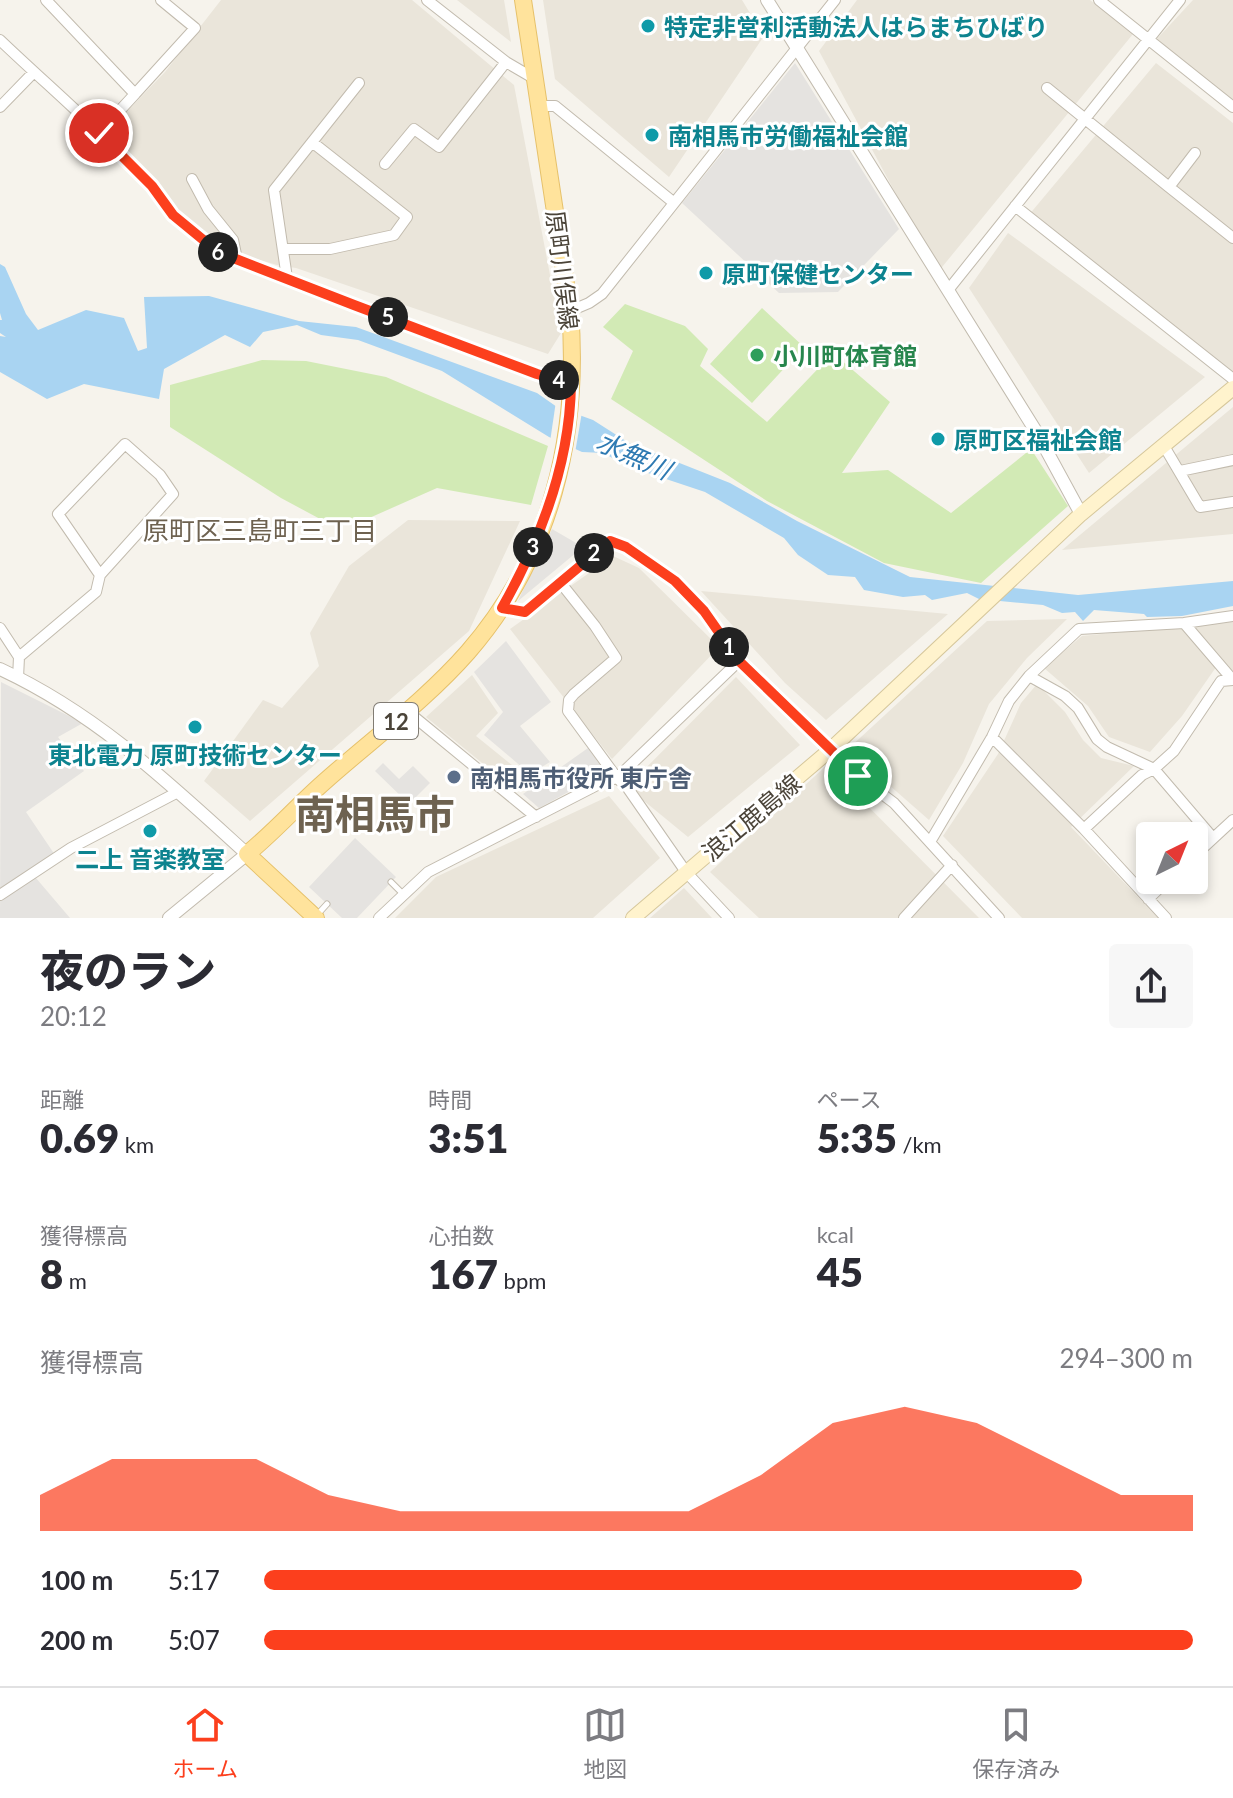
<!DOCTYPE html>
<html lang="ja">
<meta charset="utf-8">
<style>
body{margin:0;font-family:Lato,"Noto Sans JP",sans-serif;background:#f7f7f7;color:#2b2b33;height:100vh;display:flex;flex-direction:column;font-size:30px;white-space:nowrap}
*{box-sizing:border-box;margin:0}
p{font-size:26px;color:#7c7c81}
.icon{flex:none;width:44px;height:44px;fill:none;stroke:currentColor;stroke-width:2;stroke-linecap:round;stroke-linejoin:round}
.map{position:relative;height:918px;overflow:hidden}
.panel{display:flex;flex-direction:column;background:#fff;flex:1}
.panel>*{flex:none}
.needle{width:52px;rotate:43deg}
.tools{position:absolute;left:1136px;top:822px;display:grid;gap:16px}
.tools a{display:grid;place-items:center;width:72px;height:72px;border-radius:8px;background:#fff;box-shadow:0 4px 12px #0003;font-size:40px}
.pin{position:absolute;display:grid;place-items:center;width:68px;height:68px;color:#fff;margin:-34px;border:4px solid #fff;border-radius:50%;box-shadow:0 2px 8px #0007}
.km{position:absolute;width:40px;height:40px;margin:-20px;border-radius:50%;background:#222;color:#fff;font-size:22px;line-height:40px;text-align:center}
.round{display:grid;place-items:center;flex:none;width:84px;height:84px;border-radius:8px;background:#f7f7f7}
.head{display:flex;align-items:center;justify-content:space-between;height:136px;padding:0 40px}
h1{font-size:44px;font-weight:800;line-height:60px}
.stats{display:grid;grid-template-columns:repeat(3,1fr);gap:12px;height:136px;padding:8px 40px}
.stats div{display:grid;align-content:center}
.stats b{font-size:40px;font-weight:800}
.stats small{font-size:22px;font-weight:400}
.stats p{font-size:22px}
.chart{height:224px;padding:16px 40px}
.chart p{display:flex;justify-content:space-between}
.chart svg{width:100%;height:144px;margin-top:8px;fill:#fc3f1d;opacity:.7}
ul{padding:0 40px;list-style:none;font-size:26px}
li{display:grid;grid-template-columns:128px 96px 1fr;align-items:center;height:60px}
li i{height:20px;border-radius:10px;background:#fc3f1d}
.tabs{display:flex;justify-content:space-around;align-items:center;height:112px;border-top:2px solid #e1e1e2;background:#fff;font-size:22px;color:#7c7c81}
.tabs a{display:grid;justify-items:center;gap:4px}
.tabs .active{color:#fc3f1d}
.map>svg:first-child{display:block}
</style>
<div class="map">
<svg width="1233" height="918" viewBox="0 0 1233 918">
<rect width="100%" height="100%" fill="#f6f3ec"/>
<!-- residential -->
<path fill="#eae5da" d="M221,0H412L514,85L561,333L548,354L296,268L277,265L230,251L190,225L155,182L109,136V130L165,72Z
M457,0H504L511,42Z
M543,0H742L764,36L669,177L555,79Z
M857,0H1090L1133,34L938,272L819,51Z
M1193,0H1233V100L1155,41Z
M1156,63L1233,123V372L1229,375L1028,216Z
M1008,233L1205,377L1089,473L969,288Z
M1233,407V534L1062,550Z
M408,520L520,521L469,631L250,821L204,781L263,700L282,708L319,666L310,633L349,566Z
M613,556L639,568L719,647L612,759L510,629Z
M701,591L948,614L826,720L785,683Z
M1067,619L1027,658L989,704L963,763L929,820L848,749L987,621Z
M1233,621V671L1221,660L1182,716L1150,752L1109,737L1088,706L1044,668L1082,636Z
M472,675L498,713L476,736L528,778L515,790L426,717Z
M736,677L800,745L688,837L627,787Z
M1037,684L1065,712L1083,740L1101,758L1134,766L1071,827L1158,918H1022L943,836L998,754L1021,703Z
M827,765L979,918H759L710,872Z
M609,796L660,858L593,918H395L436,877Z
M684,888L712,918H650Z"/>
<!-- green -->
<path fill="#d2eab5" d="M625,304L685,326L708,349L700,366L767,422L833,353L890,402L842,473L888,470L951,513L1031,449L1068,506L981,583L884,563L767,501L611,399L633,351L603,327Z
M762,308L804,347L752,403L710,364Z
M262,360L306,361L386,377L548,446L531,505L437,488L367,519L322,520L281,498L170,427V385Z"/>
<!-- parking -->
<path fill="#e5e3e0" d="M795,63L899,229L838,292L779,293L682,203Z
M552,529L583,547L518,601Z
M506,641L551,702L520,726L550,762L530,774L484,735L503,712L474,672Z
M1,682L83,723L58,737L84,771L26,812L55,855L30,871L70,918H0Z
M588,748L605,772L539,808L523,794Z
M383,763L399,779L413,766L430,783L409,804L375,771Z
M355,838L396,877L357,918H342L309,887Z"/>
<!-- water -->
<path fill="#a9d4f2" d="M0,264L5,267L26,314L38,330L86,310L124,318L138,351L147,348L144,297L209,296L299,321L356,327L537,393L557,407L593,420L629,443L730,483L797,521L910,577L1078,595L1233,581V606L1182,616L1147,617L1144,614L1094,610L1083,621L1075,612L1062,613L1043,605L979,599L967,593L932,600L925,595L903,597L864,590L855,577L828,575L798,555L784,538L705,492L624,465L604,453L582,452L549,437L442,371L358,340L321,335L297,325L263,332L250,347L225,335L164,369L159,399L84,384L47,399L0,372V336L6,337L0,333V320H2L0,313Z"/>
<!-- pier -->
<path fill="#f6f3ec" d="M556,401L582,412L575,453L550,442Z"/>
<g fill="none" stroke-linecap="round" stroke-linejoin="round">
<defs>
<path id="service" d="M391,882L404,895
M317,915L327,904"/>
<path id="minor" d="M46,0L135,94L99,133
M427,0L506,62L535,79
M1099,0L1233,107
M0,40C44,82 91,122 133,166C162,196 182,230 218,252C239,264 265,268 287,278
M359,83L274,190L287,278L354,305L537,374L571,384
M1047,88L1169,187
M135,94L195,28L161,0
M540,106H555L673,202
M0,107L34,72
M1195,153L1169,187L1233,238
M385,164L414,129L439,147L506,62
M192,179L208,209L233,240L237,259
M1015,206L1233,379
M284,249H330L394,235L407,217L312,142
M949,289L1180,0
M570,311L589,303L602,294L835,0
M1164,446L1200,507L1233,502
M1180,471L1233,460
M560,582L595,626L616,658L574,694L569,700L568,711L617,778L627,787L686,872L729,918
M502,608L525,612L610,541L626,547L675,581L704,611L739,661L858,776L894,803L999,918
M1184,623L1232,679
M0,628L19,657L18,678
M19,657L96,592L100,575L58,514L125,444L160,475L173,494L100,575
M1029,676L1065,696L1078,708L1097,739L1107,747L1154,769L1213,838
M407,711L536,817
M992,737L1084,829L1166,918
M1084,829L1142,775L1154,769L1174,751L1221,681L1233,680
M930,842L992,737L1009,701L1029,676L1079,629L1184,623L1233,616
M1194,856L1233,820
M0,895L71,848L178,792
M1148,899L1168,880
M379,918L428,872L603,782L617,778L739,661
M904,918L952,865"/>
<path id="tertiary" d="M767,0L1037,433L1081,514
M0,669C97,714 169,783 247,854L169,918"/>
<path id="secondary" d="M633,918L830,750L1081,514L1233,388"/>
<path id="primary" d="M316,918L247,854C274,832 297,806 323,783C371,740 425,701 468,652C551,557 580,434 570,311L523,0"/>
</defs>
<!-- service casing -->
<use href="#service" stroke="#c2bbae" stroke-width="7"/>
<!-- minor casing -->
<use href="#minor" stroke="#c2bbae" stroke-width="12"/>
<!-- tertiary casing -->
<use href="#tertiary" stroke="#c2bbae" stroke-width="14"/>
<!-- secondary casing -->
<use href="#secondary" stroke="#d6c79b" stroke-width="16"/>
<!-- primary casing -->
<use href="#primary" stroke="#e6c16a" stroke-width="18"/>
<!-- service -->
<use href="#service" stroke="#fff" stroke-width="5"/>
<!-- minor -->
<use href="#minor" stroke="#fff" stroke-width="10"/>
<!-- tertiary -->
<use href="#tertiary" stroke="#fff" stroke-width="12"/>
<!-- secondary -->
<use href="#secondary" stroke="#fff3cd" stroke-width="14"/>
<!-- primary -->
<use href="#primary" stroke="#ffe39c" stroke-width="16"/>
</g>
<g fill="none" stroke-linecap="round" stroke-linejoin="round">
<defs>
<path id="route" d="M99,133L152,186L173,215L218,252L354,305L537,374L571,384C570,464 541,539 502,608L525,612L610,541L626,547L675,581L704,611L739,661L858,776"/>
</defs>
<!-- route casing -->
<use href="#route" stroke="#fff" stroke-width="16"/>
<!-- route -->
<use href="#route" stroke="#fc3f1d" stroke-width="10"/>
</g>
<!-- markers -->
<g fill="#0f9aa8" stroke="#fff" stroke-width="3">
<circle cx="648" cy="26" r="8"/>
<circle cx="652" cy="135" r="8"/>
<circle cx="706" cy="273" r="8"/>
<circle cx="938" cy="439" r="8"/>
<circle cx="195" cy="727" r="8"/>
<circle cx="150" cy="831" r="8"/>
</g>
<circle fill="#2e9e5b" stroke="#fff" stroke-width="3" cx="757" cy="355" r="8"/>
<circle fill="#5c6f8a" stroke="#fff" stroke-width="3" cx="454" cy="777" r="8"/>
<g text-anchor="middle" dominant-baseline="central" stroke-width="6" stroke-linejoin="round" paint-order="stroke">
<!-- shield labels -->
<rect fill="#fff" stroke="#817c74" stroke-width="2" x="374" y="703" width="44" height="36" rx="6"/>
<g font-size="22" font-weight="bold" fill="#4b4439">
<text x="396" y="721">12</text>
</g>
<!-- culture labels -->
<g font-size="24" font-weight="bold" fill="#0d838f" stroke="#fff" text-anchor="start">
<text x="664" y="26">特定非営利活動法人はらまちひばり</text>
<text x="668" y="135">南相馬市労働福祉会館</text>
<text x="722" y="273">原町保健センター</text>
<text x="954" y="439">原町区福祉会館</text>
<text x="195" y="754" text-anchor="middle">東北電力 原町技術センター</text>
<text x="150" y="858" text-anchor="middle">二上 音楽教室</text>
</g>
<!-- street labels -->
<g font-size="24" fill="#4b4439" stroke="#fff">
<text transform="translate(563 270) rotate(83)">原町川俣線</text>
<text transform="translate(751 817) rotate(-40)">浪江鹿島線</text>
</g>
<!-- leisure labels -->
<g font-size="24" font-weight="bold" fill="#27864d" stroke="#fff" text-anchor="start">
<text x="773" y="355">小川町体育館</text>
</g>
<!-- service labels -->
<g font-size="24" font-weight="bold" fill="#4e5e75" stroke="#fff" text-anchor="start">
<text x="470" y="777">南相馬市役所 東庁舎</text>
</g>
<!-- water labels -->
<g font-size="26" font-style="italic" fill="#2e7ab2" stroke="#fff">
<text transform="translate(634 455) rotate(24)">水無川</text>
</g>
<!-- neighbourhood labels -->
<g font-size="26" fill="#6e6250" stroke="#fff">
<text x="260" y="530">原町区三島町三丁目</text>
</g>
<!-- town labels -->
<g font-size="40" font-weight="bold" fill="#6e6250" stroke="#fff">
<text x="375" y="814">南相馬市</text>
</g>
</g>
</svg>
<div class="tools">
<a><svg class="needle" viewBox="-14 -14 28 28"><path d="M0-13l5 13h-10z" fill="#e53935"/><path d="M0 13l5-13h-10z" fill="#7c7c81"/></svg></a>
</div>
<div class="pin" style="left:858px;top:776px;background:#1e9e55"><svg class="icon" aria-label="arrive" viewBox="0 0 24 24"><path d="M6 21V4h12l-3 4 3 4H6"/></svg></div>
<div class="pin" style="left:99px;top:133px;background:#d93025"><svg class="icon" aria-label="check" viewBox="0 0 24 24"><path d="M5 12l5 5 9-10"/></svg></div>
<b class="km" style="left:729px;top:647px">1</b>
<b class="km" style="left:594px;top:553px">2</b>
<b class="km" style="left:533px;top:547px">3</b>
<b class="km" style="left:559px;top:380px">4</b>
<b class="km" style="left:388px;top:317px">5</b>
<b class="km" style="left:218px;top:252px">6</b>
</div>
<section class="panel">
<div class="head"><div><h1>夜のラン</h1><p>20:12</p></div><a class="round"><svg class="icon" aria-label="share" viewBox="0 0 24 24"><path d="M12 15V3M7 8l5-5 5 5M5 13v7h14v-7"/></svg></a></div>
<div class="stats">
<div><p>距離</p><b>0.69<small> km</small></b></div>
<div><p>時間</p><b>3:51</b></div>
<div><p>ペース</p><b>5:35<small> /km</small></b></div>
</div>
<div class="stats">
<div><p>獲得標高</p><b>8<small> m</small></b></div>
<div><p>心拍数</p><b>167<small> bpm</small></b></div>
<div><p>kcal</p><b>45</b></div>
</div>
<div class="chart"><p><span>獲得標高</span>294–300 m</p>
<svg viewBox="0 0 160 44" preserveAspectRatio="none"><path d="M0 44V33L10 22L20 22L30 22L40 33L50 38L60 38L70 38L80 38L90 38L100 27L110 11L120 6L130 11L140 22L150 33L160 33V44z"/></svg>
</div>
<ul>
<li><b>100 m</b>5:17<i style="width:88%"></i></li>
<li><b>200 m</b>5:07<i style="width:100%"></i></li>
</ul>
</section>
<nav class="tabs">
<a class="active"><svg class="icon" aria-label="home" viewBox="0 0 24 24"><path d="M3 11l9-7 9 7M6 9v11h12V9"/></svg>ホーム</a>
<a><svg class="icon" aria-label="map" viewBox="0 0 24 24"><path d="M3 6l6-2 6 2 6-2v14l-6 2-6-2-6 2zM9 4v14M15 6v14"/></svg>地図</a>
<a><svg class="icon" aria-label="saved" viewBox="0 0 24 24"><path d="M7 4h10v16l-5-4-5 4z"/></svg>保存済み</a>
</nav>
